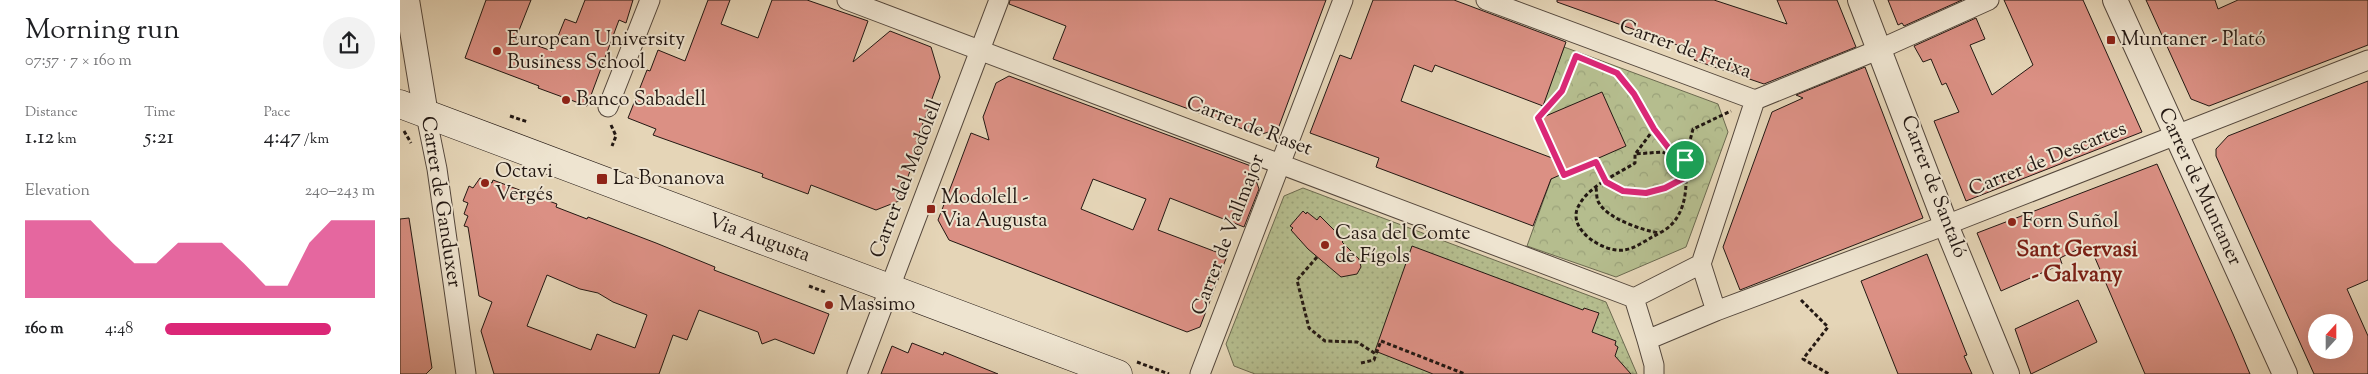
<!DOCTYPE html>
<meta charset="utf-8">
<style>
body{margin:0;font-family:"Sorts Mill Goudy",serif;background:#f2f2f2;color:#202124;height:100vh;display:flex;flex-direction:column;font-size:19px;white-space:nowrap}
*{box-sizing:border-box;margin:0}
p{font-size:16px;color:#757577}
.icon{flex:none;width:28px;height:28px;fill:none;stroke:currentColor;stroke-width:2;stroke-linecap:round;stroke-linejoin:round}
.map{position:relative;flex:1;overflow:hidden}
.panel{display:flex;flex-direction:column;background:#fff;width:400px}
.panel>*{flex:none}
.needle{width:32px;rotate:21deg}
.buttons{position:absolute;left:1908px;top:314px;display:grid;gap:10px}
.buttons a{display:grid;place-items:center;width:45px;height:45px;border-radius:50%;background:#fff;box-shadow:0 5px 20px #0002;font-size:25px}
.pin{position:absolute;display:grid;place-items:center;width:42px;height:42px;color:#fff;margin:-21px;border:2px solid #fff;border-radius:50%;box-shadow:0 1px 5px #0007}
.round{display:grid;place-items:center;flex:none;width:52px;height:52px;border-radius:26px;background:#f2f2f2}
.overview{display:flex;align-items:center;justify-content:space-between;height:85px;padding:0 25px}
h1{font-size:28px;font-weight:600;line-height:38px}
.figures{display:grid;grid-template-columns:repeat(3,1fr);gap:8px;height:85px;padding:5px 25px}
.figures div{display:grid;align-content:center}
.figures b{font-size:21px;font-weight:600}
.figures small{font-size:14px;font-weight:400}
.figures p{font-size:14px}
.chart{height:140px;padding:10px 25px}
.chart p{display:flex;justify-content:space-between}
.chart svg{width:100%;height:90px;margin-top:5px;fill:#db2777;opacity:.7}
ul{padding:0 25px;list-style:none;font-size:16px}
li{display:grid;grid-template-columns:80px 60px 1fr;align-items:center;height:38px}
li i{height:12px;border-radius:6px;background:#db2777}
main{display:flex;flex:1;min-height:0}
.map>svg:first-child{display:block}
</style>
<main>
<section class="panel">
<div class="overview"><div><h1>Morning run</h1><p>07:57 · 7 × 160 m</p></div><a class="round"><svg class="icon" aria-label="share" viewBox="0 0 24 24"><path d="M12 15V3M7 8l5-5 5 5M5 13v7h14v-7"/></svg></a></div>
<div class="figures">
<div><p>Distance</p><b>1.12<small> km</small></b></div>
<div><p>Time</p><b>5:21</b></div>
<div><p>Pace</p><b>4:47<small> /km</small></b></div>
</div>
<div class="chart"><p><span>Elevation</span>240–243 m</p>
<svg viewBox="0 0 160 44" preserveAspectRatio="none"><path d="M0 44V6L10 6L20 6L30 6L40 17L50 27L60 27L70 17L80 17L90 17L100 27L110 38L120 38L130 17L140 6L150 6L160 6V44z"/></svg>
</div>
<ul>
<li><b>160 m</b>4:48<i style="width:79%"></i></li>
</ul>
</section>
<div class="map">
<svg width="1968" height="374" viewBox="0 0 1968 374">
<defs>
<pattern id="grass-dots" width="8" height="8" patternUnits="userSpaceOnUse" patternTransform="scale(1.25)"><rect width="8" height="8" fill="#b5bd8e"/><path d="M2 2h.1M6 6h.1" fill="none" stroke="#9ba27a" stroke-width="1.8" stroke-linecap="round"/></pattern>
<pattern id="forest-crowns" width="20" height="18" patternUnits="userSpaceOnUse" patternTransform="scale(1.25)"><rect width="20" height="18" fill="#b5bd8e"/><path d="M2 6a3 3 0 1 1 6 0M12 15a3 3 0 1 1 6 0" fill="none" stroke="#9ba27a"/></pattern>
</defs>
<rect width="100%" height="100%" fill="#e5d5b7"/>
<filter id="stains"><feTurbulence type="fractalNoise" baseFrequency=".004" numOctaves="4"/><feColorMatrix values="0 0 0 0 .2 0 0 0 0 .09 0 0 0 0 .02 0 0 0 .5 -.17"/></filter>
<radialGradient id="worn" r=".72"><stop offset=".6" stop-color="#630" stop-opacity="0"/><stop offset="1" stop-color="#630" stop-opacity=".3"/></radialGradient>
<!-- grass -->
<path fill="url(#grass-dots)" stroke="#6c6a50" d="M903,188L1206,302L1237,374H855L834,366L826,344L884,196Z"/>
<!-- forest -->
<path fill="url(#forest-crowns)" stroke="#6c6a50" d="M1164,47L1318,104L1328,132L1286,247L1216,277L1127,246L1158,160L1138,118Z"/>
<!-- building -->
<path fill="#db9084" stroke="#231813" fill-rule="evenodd" d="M86,0H131L116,38L152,51L165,19L176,23L185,0H233L226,23L219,20L187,106L138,88L139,86L65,58Z
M308,0H330L321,24L358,38L372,0H407L468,21L453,62L490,31L531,47L540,77L516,142L520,144L499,201L476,210L411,185L408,194L362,177L363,174L253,135L256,129L228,118L247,70L250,71L258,50L285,61Z
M610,0H926L878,129L859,135L653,59L666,26L609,4Z
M973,0H1054L1166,42L1143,106L1035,65L1032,72L1014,65L1001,101L1160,161L1141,118L1202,92L1226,146L1151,179L1133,226L976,167L979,158L910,133L940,55L951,59Z
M1157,0H1314L1387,24L1377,0H1437L1456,47L1364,84L1294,60L1297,52L1157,2Z
M1488,0H1562L1504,26L1502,23L1498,25Z
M1604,0H1683L1742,132L1566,201L1534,121L1559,112L1546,83L1542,85L1531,59L1523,62L1514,46L1576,18L1585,39L1570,45L1592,95L1633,65Z
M1746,0H1815L1818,9L1838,0H1968V45L1809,106L1791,99Z
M1465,67L1523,218L1340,290L1323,247L1372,112L1403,98L1396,95Z
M609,76L851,166L859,189L844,227L770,198L758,230L827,256L800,327L787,332L549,240L538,220L553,181L571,133L589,140L583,117L596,83ZM693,179L746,199L733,230L681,209Z
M1968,81V280L1947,289L1968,336V374H1914L1816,156V149L1828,136ZM1916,322H1944V350H1916Z
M1757,164L1833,334L1850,374H1745L1689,244L1660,258L1662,264L1601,291L1577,233Z
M80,178L92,183L93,180L157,204L156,207L187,219L188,217L256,243L315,267L314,270L429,314L414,354L375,339L362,344L358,332L299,310L287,340L273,335L259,374H94L81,331L92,302L79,296L68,227L64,226L68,216L64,214L68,203L63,201L69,186L73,188ZM147,275L180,289L198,293L213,302L247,315L235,348L197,334L191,350L127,326Z
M903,211L906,214L907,212L917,220L920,216L944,240L942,242L959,259L961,267L957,274L941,277L908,249L891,230L893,228L890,226Z
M9,218L32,368L26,374H0V219Z
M1012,246L1183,310L1184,308L1199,313L1192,332L1216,341L1215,345L1218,347L1215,356L1231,374H1033L975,351Z
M1527,254L1567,355L1564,356L1572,374H1498L1461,281Z
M1678,300L1697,342L1631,374L1615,329Z
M512,343L543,355L544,352L598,374H481L492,346L508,353Z"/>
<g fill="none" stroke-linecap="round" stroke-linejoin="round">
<defs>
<path id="minor" d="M447,0L1234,298
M1086,0L1355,100
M1355,100L1480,49L1589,0
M208,107L250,0
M26,115L37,169L66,374
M1301,264L1355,100
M1234,298L1247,340L1316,311L1301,264
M1234,298L1301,264
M1316,311L1546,225L1968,60
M1247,340L1254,365V374
M457,374L599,0
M800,374L943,0"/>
<path id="tertiary" d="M7,0L26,115
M1460,0L1546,225L1607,374
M1715,0L1885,374"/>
<path id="secondary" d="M0,104L718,374"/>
</defs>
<!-- minor casing -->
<use href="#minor" stroke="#54473c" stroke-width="21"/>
<!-- tertiary casing -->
<use href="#tertiary" stroke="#54473c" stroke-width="26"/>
<!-- secondary casing -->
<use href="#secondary" stroke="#231813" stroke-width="29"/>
<!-- path -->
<path stroke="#231813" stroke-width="3" stroke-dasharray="4 2.5" stroke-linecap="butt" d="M1177,52L1162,91L1138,118L1164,175L1196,163
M1176,56L1217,73L1234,94L1254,129L1274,154
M110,116L128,122
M211,125L216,136L212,146
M4,131L11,143
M1236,153L1254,129
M1194,160C1198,166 1201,176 1205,181C1227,205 1264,188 1286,177
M1285,160C1287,181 1288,208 1271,225C1266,230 1258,234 1252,237C1244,242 1233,249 1224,250C1204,253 1167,230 1178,207C1188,186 1216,175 1235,163V154L1262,152L1285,160L1293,129L1331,111
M1196,188C1197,192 1196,199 1199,203C1208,219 1242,230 1259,233
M917,257L897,280L909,328L925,341L957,342L976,354L981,341L1065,374
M409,286L425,292
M1401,300L1428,327L1403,359L1429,374
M737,362L769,374
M961,363L974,360L976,354"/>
<!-- minor -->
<use href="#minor" stroke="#eee4d0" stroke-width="19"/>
<!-- tertiary -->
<use href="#tertiary" stroke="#eee4d0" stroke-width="24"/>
<!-- secondary -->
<use href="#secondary" stroke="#eee4d0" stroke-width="28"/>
</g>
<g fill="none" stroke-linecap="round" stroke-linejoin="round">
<defs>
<path id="route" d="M1176,56L1217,73L1234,94L1254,129L1274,155L1285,160L1286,177L1265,188L1246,193L1223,191L1206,182L1196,162L1164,175L1138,118L1162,91Z"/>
</defs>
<!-- route casing -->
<use href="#route" stroke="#fff" stroke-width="10"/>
<!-- route -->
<use href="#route" stroke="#db2777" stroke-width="6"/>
</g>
<!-- markers -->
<g fill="#8f2418" stroke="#eee4d0" stroke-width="2">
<rect x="1706" y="35" width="10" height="10" rx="2.5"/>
<circle cx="97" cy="51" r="5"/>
<circle cx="166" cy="100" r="5"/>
<rect x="196" y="173" width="12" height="12" rx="2.5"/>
<circle cx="85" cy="183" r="5"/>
<rect x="526" y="204" width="10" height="10" rx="2.5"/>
<circle cx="1612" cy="222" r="5"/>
<circle cx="925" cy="245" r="5"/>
<circle cx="429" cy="305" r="5"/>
</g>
<g text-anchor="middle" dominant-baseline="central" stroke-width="4" stroke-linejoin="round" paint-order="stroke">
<!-- poi labels -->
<g font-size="20" fill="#231813" stroke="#eee4d0" text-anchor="start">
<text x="107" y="40">European University<tspan x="107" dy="23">Business School</tspan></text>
<text x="1721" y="40">Muntaner - Plató</text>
<text x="176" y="100">Banco Sabadell</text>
<text x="95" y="172">Octavi<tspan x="95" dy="23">Vergés</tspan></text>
<text x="213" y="179">La Bonanova</text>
<text x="541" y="198">Modolell -<tspan x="541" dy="23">Via Augusta</tspan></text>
<text x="1622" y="222">Forn Suñol</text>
<text x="935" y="234">Casa del Comte<tspan x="935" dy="23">de Fígols</tspan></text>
<text x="439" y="305">Massimo</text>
</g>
<!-- street labels -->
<g font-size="20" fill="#231813" stroke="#eee4d0">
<text transform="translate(1285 50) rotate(20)">Carrer de Freixa</text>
<text transform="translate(849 127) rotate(21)">Carrer de Raset</text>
<text transform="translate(1648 160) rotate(-22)">Carrer de Descartes</text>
<text transform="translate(507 179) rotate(-69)">Carrer del Modolell</text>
<text transform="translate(1533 187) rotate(69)">Carrer de Santaló</text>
<text transform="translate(1799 187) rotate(65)">Carrer de Muntaner</text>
<text transform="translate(40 202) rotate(81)">Carrer de Ganduxer</text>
<text transform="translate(829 235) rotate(-69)">Carrer de Vallmajor</text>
<text transform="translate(359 239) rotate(20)">Via Augusta</text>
</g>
<!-- quarter labels -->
<g font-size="22" font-weight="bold" fill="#7a1f14" stroke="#eee4d0">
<text x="1677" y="251">Sant Gervasi<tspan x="1677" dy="25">- Galvany</tspan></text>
</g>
</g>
<rect width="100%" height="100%" filter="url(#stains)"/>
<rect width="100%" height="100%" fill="url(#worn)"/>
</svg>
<div class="buttons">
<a><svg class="needle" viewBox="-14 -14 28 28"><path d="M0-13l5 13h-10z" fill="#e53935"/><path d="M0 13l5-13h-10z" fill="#757577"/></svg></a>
</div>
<div class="pin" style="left:1285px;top:160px;background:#1e9e55"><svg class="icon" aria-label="arrive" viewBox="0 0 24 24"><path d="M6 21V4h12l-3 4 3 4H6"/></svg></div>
</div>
</main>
